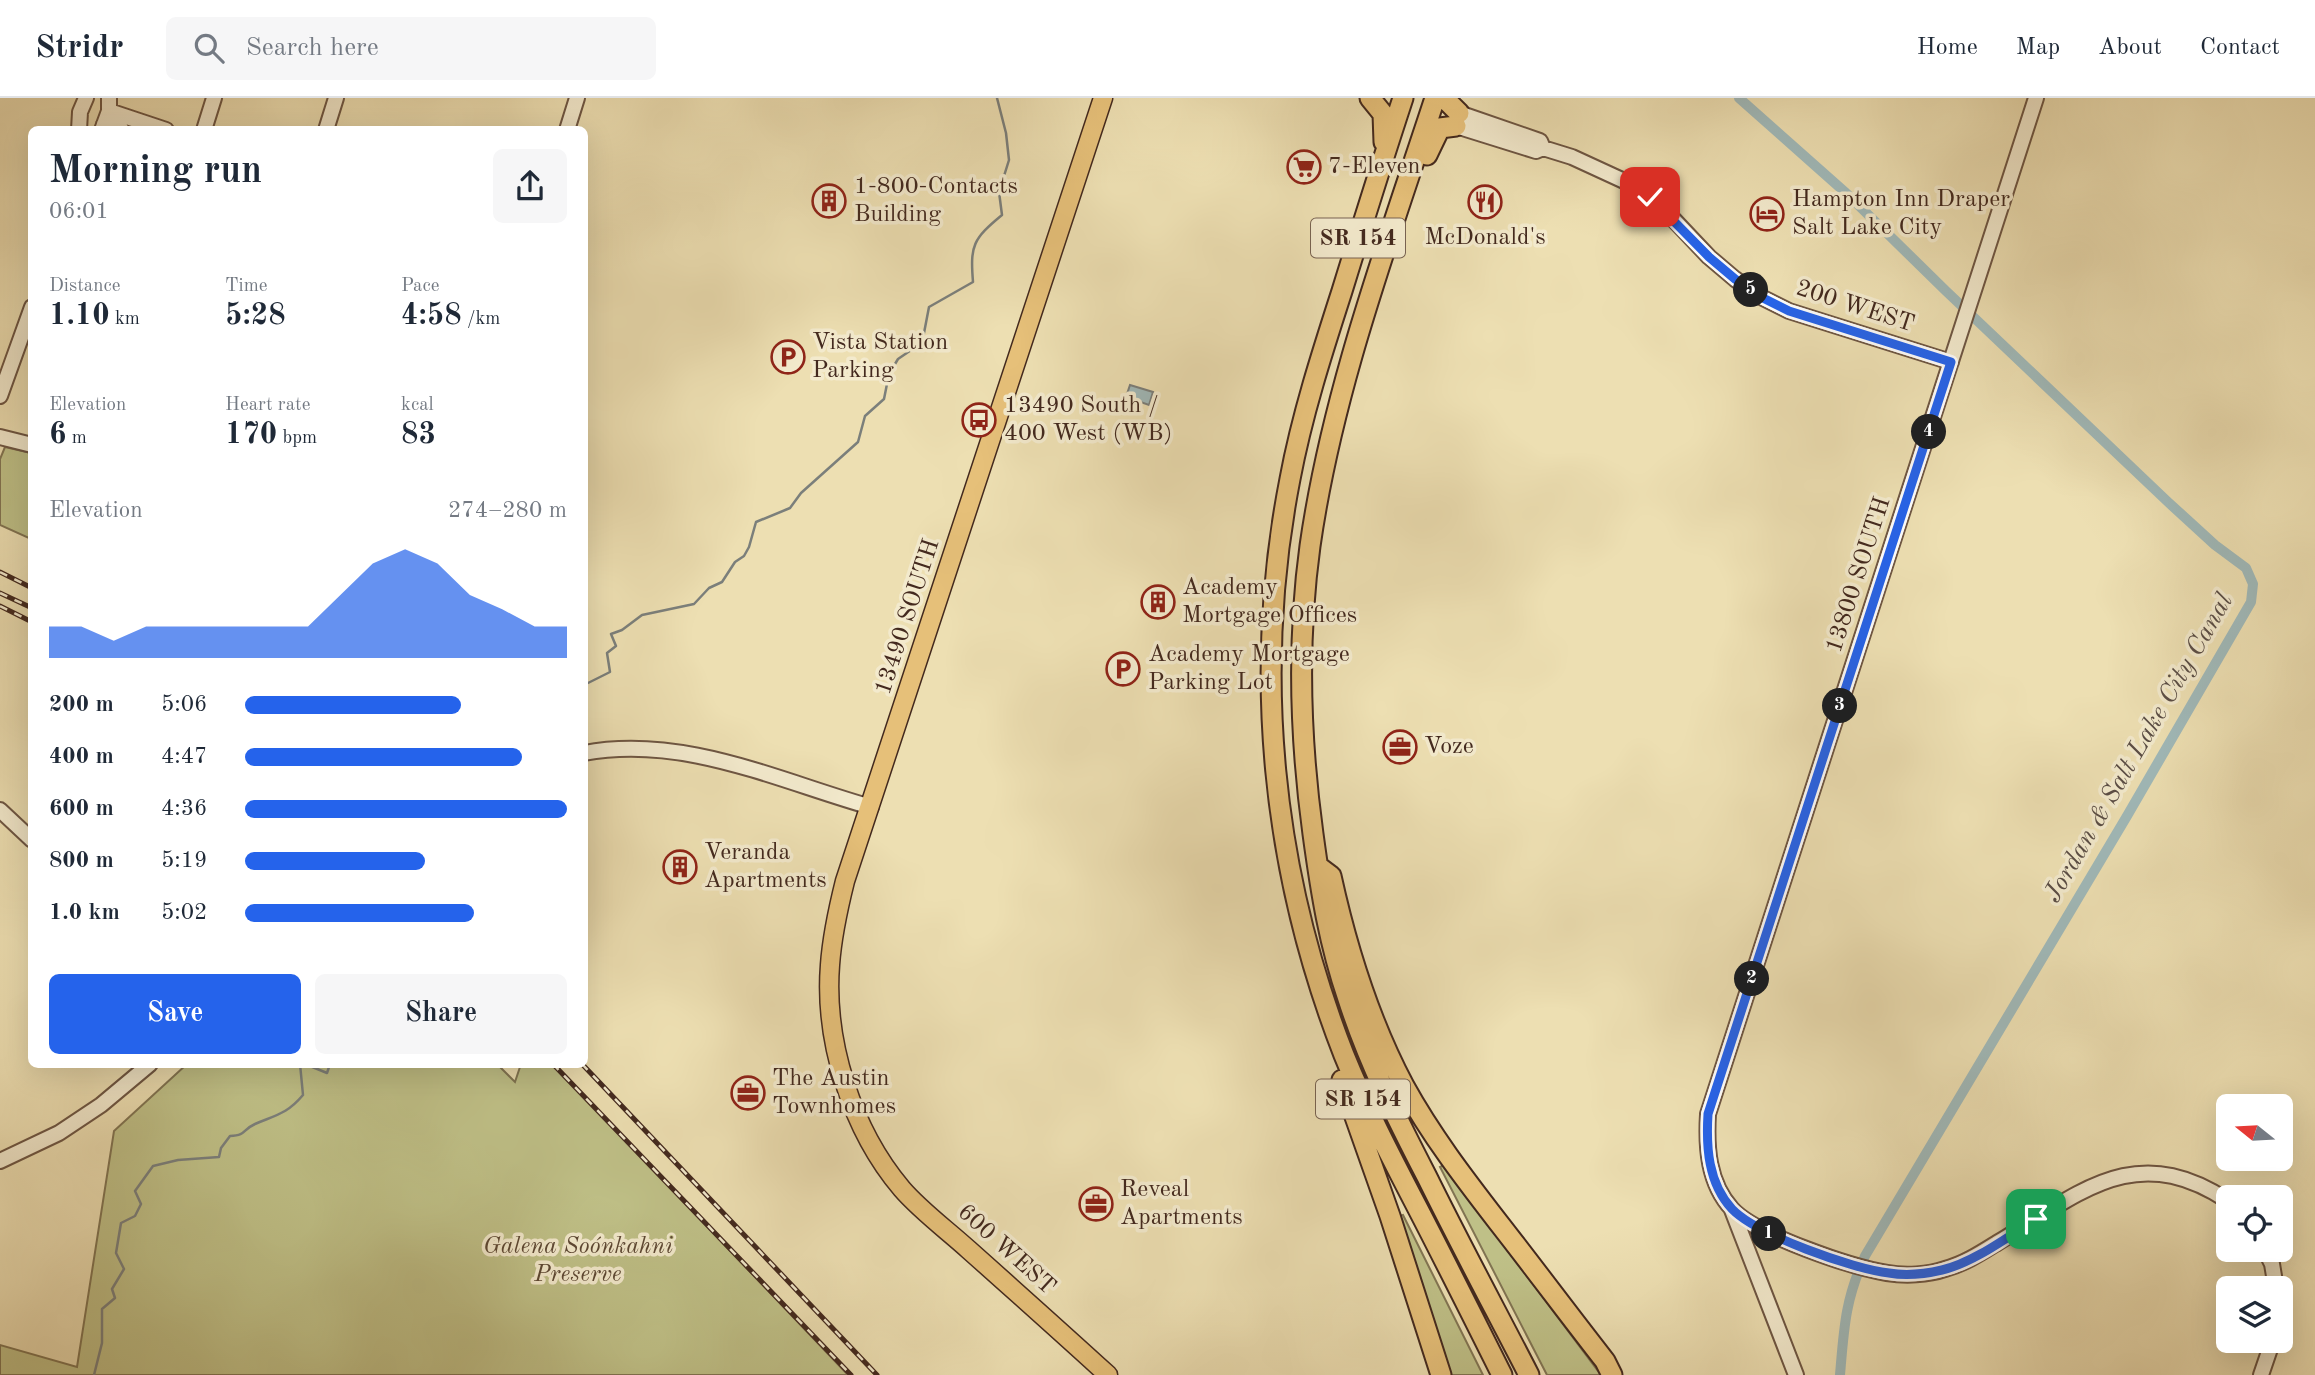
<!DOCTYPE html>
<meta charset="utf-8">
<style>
body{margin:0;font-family:"Old Standard TT",serif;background:#f6f6f7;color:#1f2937;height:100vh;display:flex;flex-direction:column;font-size:26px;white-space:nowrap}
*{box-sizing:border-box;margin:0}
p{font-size:23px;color:#747a83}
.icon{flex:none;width:38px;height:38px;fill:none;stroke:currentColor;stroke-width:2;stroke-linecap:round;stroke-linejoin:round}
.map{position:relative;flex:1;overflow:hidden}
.side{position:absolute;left:28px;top:28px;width:560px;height:942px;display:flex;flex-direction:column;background:#fff;border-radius:10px;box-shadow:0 7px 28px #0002}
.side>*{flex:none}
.needle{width:46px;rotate:288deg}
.tools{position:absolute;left:2216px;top:996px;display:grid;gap:14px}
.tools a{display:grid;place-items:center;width:77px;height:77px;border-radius:10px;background:#fff;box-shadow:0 7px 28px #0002;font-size:35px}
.pin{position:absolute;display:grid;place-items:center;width:60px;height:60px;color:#fff;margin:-30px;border-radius:14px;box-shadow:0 4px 10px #0006}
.km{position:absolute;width:35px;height:35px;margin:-18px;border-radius:50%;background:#222;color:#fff;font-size:19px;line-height:35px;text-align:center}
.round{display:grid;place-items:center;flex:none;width:74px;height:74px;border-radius:10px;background:#f6f6f7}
.headline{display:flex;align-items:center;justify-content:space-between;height:119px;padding:0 21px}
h1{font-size:38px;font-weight:700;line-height:52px}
.figures{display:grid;grid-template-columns:repeat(3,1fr);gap:10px;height:119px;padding:7px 21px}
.figures div{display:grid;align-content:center}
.figures b{font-size:30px;font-weight:700}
.figures small{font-size:19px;font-weight:400}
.figures p{font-size:19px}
.chart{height:196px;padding:14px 21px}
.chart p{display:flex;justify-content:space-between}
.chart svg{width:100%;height:126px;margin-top:7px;fill:#2563eb;opacity:.7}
.cta{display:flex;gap:14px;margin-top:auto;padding:14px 21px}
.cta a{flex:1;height:80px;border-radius:10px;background:#2563eb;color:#fff;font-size:28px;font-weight:700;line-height:80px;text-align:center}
.cta a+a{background:#f6f6f7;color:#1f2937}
ul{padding:0 21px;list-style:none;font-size:23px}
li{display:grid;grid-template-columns:112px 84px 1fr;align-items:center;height:52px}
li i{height:18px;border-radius:9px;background:#2563eb}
header{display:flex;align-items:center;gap:42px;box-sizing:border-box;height:98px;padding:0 35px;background:#fff;border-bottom:2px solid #e0e1e3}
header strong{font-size:33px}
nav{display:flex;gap:38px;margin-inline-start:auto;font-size:24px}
.search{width:490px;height:63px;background:#f6f6f7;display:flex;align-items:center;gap:18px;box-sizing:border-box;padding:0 24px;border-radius:10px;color:#747a83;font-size:26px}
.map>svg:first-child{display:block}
</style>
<header>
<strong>Stridr</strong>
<div class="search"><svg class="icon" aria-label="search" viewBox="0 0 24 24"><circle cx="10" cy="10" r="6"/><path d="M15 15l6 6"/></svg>Search here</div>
<nav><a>Home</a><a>Map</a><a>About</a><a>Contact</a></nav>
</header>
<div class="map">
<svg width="2315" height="1277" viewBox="0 0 2315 1277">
<rect width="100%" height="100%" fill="#eddfb2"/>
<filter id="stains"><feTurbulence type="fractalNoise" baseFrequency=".00286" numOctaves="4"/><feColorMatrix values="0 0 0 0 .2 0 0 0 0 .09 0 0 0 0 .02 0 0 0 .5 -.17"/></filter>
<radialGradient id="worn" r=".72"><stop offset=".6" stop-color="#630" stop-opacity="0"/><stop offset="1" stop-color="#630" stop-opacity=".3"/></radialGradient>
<!-- green -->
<path fill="#bfc087" stroke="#817452" stroke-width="2" d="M5,349L31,355V441L0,427V361Z
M187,966H497L515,984L521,966H553L848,1277H0V1247L77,1269L114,1033Z
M1444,1067L1601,1277H1547L1440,1069Z
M1403,1117L1483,1277H1450L1399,1118Z"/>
<!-- water -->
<path fill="#a0b9b9" stroke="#7b7f7b" stroke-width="2" d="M1130,287L1153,294L1149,307L1126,299Z"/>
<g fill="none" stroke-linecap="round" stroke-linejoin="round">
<!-- stream -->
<path stroke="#7b7f7b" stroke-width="2.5" d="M584,587L610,574L607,555L616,548L611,536L622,532L642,517L694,506L709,490L722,484L735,464L744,458L749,449L756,424L790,410L801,395L858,344L865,318L884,301L889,276L898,261L917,248L924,235L929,209L973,184C970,147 973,141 1002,117L999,94L1009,62L1006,35L997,0
M305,966L327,975L330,966
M94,1277L102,1245V1211L115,1200L112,1191L124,1171L116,1155L121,1125L135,1118L141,1106L135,1093L153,1068L178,1062L219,1059L221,1050L230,1038C247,1037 242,1032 255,1026C276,1017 287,1016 303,997L300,966"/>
<!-- canal -->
<path stroke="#a0b9b9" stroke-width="10" d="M1739,0L1846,95L1946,193L2168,404L2215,447L2246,470L2253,486L2251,504L2127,718L1865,1158C1845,1202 1844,1230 1840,1277"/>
<defs>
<path id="minor" d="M2036,0L1708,1016C1706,1049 1708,1085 1732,1111C1756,1137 1851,1169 1887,1175C1905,1178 1928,1177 1945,1171C1964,1166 1981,1155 1997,1145C2079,1096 2134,1041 2228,1103
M109,13L166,32
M1459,15L1540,43L1543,50
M104,26L122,32
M1456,28L1536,53L1543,50L1572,59L1635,88L1659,106L1709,159L1735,181L1761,199L1789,213L1951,264
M79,32L80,14L86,0
M102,32L109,13V0
M204,32L214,0
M326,32L336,0
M567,32L577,0
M0,298L32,209
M0,339L32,347
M584,655C682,636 779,683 871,709
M0,712L32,742
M0,1063L59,1035L101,1007L150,966
M1732,1112L1796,1277
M2265,1152L2272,1166L2276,1190
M2261,1277L2273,1242"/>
<path id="major" d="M1103,0L845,783C838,811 832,838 830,867C824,944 852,1032 902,1091C921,1113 947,1132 969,1152C1015,1193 1062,1235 1108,1277"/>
<path id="highway" d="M1370,0L1383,16L1384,44
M1403,0C1382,64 1362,128 1342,193C1322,255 1302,317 1290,381C1252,575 1272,773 1344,957C1365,1009 1391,1059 1417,1109C1446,1165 1474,1221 1502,1277
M1435,0C1387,147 1332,294 1310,448C1297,543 1300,641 1313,736C1321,795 1329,845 1348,901C1368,963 1397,1021 1427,1079C1460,1146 1495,1211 1529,1277
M1444,0L1459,15
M1427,57L1440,30L1456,28
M1319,769L1331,778C1347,851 1369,922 1404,988C1431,1037 1464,1080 1498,1124C1534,1170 1569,1217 1605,1263L1612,1277
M1342,982L1390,1118L1441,1277"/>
</defs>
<!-- minor casing -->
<use href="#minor" stroke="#6e5643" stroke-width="18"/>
<!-- major casing -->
<use href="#major" stroke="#43291e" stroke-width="21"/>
<!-- highway casing -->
<use href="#highway" stroke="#43291e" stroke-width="23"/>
<!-- minor -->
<use href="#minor" stroke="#f3eacd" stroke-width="14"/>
<!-- major -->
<use href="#major" stroke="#e6c079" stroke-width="18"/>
<!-- highway -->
<use href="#highway" stroke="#e6c079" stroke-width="19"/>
<defs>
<path id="rail" d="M0,474L32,490
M0,495L32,510
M0,508L32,524
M553,966L851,1277
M582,966L877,1277"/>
</defs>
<!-- rail casing -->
<use href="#rail" stroke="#43291e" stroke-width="5"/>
<!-- rail -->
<use href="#rail" stroke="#f3eacd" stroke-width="2.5" stroke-dasharray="8" stroke-linecap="butt"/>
</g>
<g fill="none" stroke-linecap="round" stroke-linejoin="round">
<defs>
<path id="route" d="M1650,99L1709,159L1735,181L1761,199L1789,213L1951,264L1708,1016C1706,1049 1708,1085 1732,1111C1757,1137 1853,1171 1889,1175C1906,1178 1925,1176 1942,1172C1973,1165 2009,1138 2036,1121"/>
</defs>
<!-- route casing -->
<use href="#route" stroke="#fff" stroke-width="14"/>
<!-- route -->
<use href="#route" stroke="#2563eb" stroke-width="9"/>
</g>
<!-- icons -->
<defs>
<symbol id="supermarket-ring" viewBox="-11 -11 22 22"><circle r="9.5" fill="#f3eacd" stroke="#8f2418" stroke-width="1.5"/><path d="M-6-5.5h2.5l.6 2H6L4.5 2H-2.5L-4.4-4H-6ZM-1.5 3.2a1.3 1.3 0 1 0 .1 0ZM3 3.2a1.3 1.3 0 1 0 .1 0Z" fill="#8f2418"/></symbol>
<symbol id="building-ring" viewBox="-11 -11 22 22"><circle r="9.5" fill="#f3eacd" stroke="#8f2418" stroke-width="1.5"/><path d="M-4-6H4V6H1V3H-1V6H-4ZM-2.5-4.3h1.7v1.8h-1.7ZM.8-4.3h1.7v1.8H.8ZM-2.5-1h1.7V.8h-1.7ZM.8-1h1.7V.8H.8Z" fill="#8f2418"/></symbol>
<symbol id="restaurant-ring" viewBox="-11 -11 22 22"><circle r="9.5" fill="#f3eacd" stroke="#8f2418" stroke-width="1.5"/><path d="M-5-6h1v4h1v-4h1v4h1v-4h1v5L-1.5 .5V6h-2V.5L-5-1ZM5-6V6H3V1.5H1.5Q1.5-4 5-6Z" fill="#8f2418"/></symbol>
<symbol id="hotel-ring" viewBox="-11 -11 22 22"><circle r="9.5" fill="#f3eacd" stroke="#8f2418" stroke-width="1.5"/><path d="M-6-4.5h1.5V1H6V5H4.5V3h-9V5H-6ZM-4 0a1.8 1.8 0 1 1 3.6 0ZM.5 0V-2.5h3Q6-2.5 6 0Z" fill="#8f2418"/></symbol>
<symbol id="parking-ring" viewBox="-11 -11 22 22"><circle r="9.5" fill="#f3eacd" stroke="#8f2418" stroke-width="1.5"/><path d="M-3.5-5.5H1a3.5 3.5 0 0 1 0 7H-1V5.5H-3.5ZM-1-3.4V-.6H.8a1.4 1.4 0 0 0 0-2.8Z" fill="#8f2418"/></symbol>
<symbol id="bus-ring" viewBox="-11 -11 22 22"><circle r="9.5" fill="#f3eacd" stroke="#8f2418" stroke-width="1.5"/><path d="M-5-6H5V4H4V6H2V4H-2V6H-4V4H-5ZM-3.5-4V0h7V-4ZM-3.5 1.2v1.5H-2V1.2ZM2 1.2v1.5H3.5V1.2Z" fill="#8f2418"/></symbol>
<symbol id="office-ring" viewBox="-11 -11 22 22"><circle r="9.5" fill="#f3eacd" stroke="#8f2418" stroke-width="1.5"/><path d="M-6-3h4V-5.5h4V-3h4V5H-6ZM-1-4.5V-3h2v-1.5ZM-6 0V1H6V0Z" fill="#8f2418"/></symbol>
</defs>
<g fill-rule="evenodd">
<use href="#supermarket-ring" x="1285" y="50" width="38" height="38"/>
<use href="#building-ring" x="810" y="84" width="38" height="38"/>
<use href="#restaurant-ring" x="1466" y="85" width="38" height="38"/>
<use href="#hotel-ring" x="1748" y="97" width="38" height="38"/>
<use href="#parking-ring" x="769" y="240" width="38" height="38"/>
<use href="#bus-ring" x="960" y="303" width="38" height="38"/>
<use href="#building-ring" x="1139" y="485" width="38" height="38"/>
<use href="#parking-ring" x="1104" y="552" width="38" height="38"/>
<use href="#office-ring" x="1381" y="630" width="38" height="38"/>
<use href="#building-ring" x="661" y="750" width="38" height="38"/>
<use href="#office-ring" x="729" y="976" width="38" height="38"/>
<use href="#office-ring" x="1077" y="1087" width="38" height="38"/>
</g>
<g text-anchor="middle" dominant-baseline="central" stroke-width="7" stroke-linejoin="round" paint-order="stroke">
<!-- shield labels -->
<g fill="#f3eacd" stroke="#786352" stroke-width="2">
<rect x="1311" y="120.5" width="94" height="39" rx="5"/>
<rect x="1316" y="981.5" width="94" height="39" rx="5"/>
</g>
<g font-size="23" font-weight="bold" fill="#43291e">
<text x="1358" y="140">SR 154</text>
<text x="1363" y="1001">SR 154</text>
</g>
<!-- poi labels -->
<g font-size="24" fill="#43291e" stroke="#f3eacd" text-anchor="start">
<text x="1328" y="69">7-Eleven</text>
<text x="854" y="89">1-800-Contacts<tspan x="854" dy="28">Building</tspan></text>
<text x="1792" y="102">Hampton Inn Draper<tspan x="1792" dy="28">Salt Lake City</tspan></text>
<text x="1485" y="140" text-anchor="middle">McDonald's</text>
<text x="812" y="245">Vista Station<tspan x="812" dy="28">Parking</tspan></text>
<text x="1004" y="308">13490 South /<tspan x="1004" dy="28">400 West (WB)</tspan></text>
<text x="1182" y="490">Academy<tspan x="1182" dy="28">Mortgage Offices</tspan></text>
<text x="1148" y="557">Academy Mortgage<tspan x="1148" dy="28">Parking Lot</tspan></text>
<text x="1424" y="649">Voze</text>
<text x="704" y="755">Veranda<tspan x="704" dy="28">Apartments</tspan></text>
<text x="772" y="981">The Austin<tspan x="772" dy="28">Townhomes</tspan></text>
<text x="1120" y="1092">Reveal<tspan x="1120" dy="28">Apartments</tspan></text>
</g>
<!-- street labels -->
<g font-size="24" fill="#43291e" stroke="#f3eacd">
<text transform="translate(1855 209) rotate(18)">200 WEST</text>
<text transform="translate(1859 477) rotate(-72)">13800 SOUTH</text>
<text transform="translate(908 519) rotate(-72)">13490 SOUTH</text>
<text transform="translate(1006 1152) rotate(42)">600 WEST</text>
</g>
<!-- park labels -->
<g font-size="24" font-style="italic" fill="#5c4733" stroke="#f3eacd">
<text x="578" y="1149">Galena Soónkahni<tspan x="578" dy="28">Preserve</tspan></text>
</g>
<!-- water labels -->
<g font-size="26" font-style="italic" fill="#5a4d45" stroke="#f3eacd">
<text transform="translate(2139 650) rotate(-60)">Jordan &amp; Salt Lake City Canal</text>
</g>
</g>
<rect width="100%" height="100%" filter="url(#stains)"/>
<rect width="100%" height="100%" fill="url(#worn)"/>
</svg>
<div class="tools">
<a><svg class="needle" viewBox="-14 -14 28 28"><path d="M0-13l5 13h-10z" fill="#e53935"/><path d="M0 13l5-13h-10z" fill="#747a83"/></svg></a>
<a><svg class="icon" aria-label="locate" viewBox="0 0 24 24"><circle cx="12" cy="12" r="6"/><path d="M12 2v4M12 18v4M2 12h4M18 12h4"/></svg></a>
<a><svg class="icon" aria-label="layers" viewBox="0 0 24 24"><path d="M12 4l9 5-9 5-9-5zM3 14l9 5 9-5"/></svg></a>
</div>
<div class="pin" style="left:2036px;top:1121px;background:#1e9e55"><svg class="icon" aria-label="arrive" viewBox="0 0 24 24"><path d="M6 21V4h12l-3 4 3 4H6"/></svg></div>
<div class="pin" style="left:1650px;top:99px;background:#d93025"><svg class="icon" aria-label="check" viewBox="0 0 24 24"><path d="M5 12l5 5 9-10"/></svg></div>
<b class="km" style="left:1769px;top:1136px">1</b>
<b class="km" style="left:1752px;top:881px">2</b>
<b class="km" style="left:1840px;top:608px">3</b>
<b class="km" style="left:1929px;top:334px">4</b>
<b class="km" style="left:1751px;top:192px">5</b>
<section class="side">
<div class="headline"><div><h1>Morning run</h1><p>06:01</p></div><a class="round"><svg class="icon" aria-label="share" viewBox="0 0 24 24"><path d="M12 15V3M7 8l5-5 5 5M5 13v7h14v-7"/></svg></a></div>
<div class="figures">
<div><p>Distance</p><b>1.10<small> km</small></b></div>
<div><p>Time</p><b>5:28</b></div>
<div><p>Pace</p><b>4:58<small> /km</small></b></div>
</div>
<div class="figures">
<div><p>Elevation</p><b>6<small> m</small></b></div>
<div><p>Heart rate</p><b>170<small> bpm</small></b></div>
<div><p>kcal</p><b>83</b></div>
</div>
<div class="chart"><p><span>Elevation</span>274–280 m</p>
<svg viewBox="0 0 160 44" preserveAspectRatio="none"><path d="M0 44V33L10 33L20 38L30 33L40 33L50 33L60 33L70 33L80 33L90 22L100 11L110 6L120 11L130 22L140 27L150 33L160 33V44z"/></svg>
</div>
<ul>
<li><b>200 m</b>5:06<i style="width:67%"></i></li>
<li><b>400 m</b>4:47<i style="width:86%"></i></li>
<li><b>600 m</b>4:36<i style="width:100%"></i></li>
<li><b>800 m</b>5:19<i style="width:56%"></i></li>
<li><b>1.0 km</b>5:02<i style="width:71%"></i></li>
</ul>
<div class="cta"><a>Save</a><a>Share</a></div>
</section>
</div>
